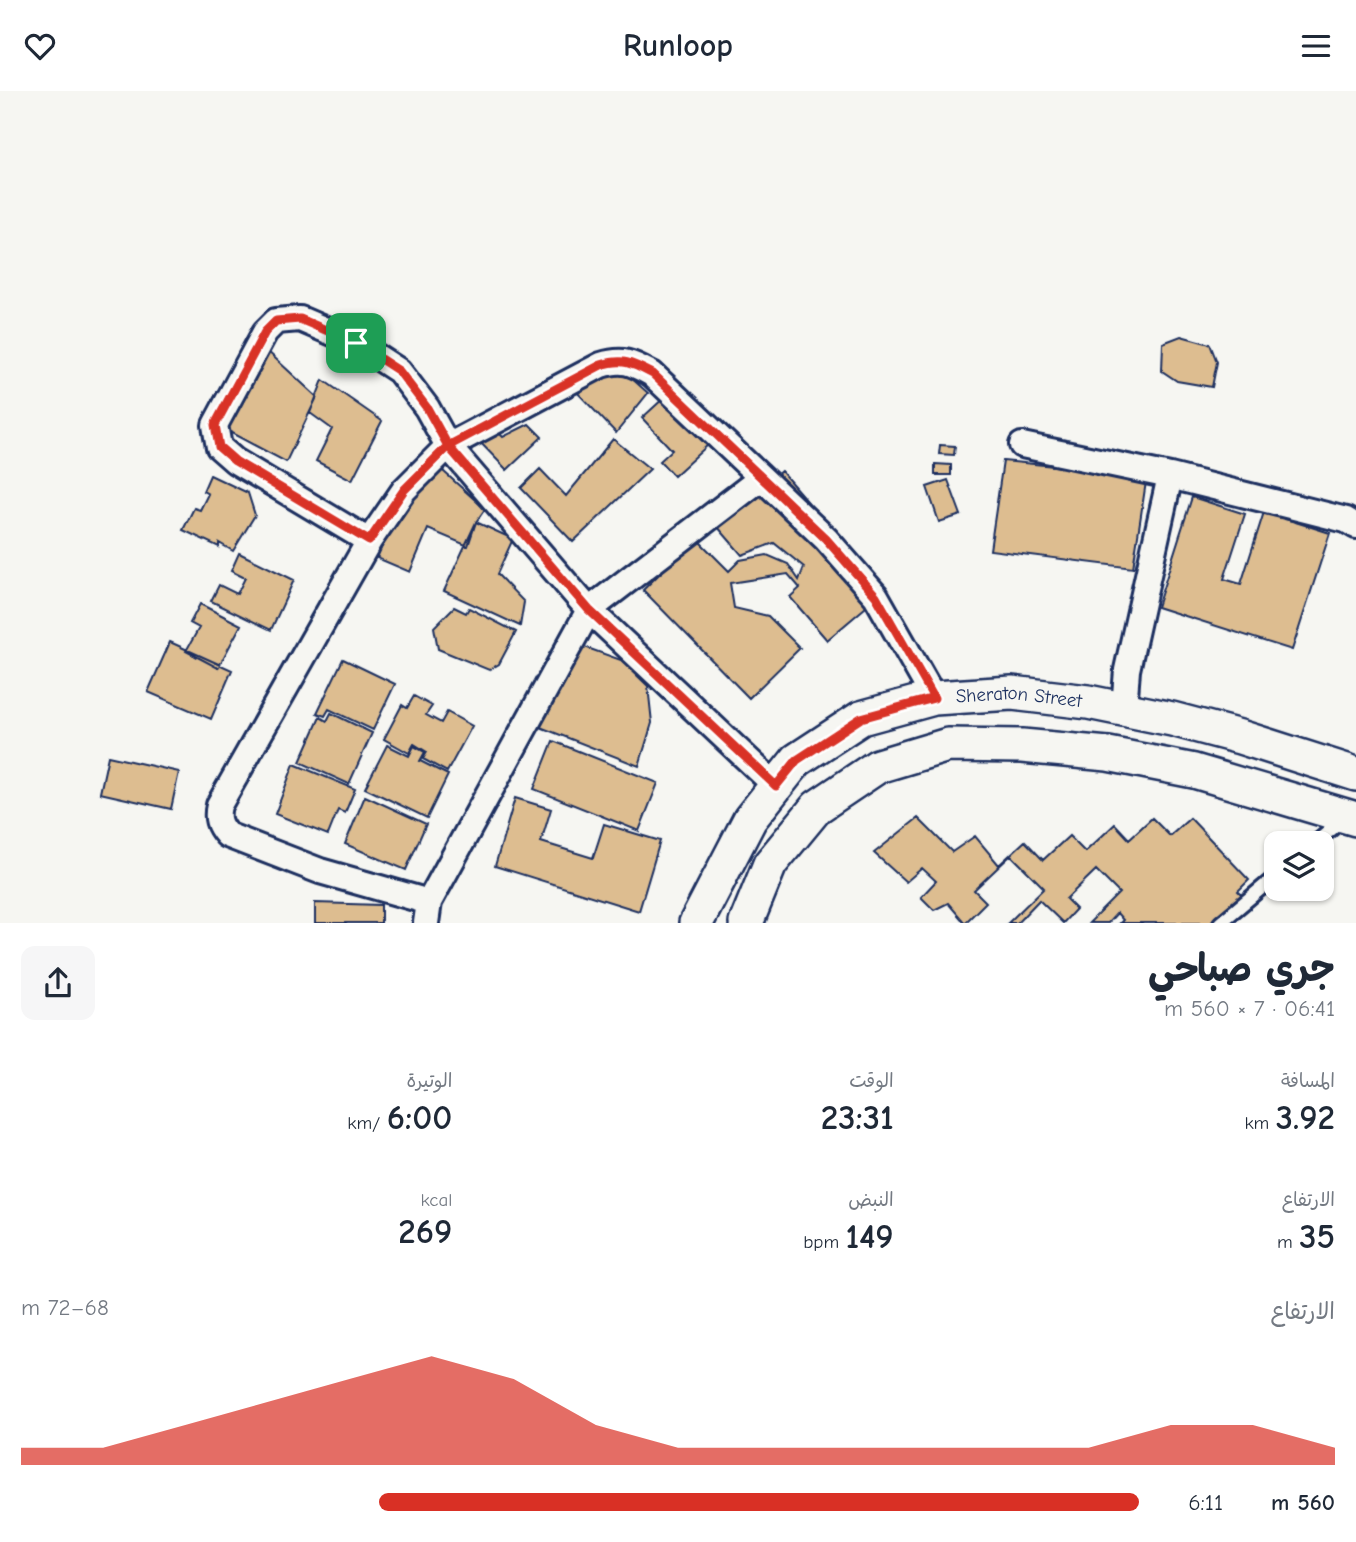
<!DOCTYPE html>
<html lang="ar">
<meta charset="utf-8">
<style>
body{margin:0;font-family:"Comic Neue","Playpen Sans Arabic",sans-serif;background:#f6f6f7;color:#1f2937;direction:rtl;height:100vh;display:flex;flex-direction:column;font-size:26px;white-space:nowrap}
*{box-sizing:border-box;margin:0}
p{font-size:23px;color:#747a83}
.icon{flex:none;width:38px;height:38px;fill:none;stroke:currentColor;stroke-width:2;stroke-linecap:round;stroke-linejoin:round}
.map{position:relative;height:832px;overflow:hidden;direction:ltr}
.details{display:flex;flex-direction:column;background:#fff;flex:1}
.details>*{flex:none}
.fabs{position:absolute;left:1264px;top:740px;display:grid;gap:14px}
.fabs a{display:grid;place-items:center;width:70px;height:70px;border-radius:14px;background:#fff;box-shadow:0 2px 5px #0004;font-size:35px}
.pin{position:absolute;display:grid;place-items:center;width:60px;height:60px;color:#fff;margin:-30px;border-radius:14px;box-shadow:0 4px 10px #0006}
.round{display:grid;place-items:center;flex:none;width:74px;height:74px;border-radius:14px;background:#f6f6f7}
.summary{display:flex;align-items:center;justify-content:space-between;height:119px;padding:0 21px}
h1{font-size:38px;font-weight:700;line-height:52px}
.metrics{display:grid;grid-template-columns:repeat(3,1fr);gap:10px;height:119px;padding:7px 21px}
.metrics div{display:grid;align-content:center}
.metrics b{font-size:35px;font-weight:700}
.metrics small{font-size:19px;font-weight:400}
.metrics p{font-size:19px}
.chart{height:196px;padding:14px 21px}
.chart p{display:flex;justify-content:space-between}
.chart svg{width:100%;height:126px;margin-top:7px;fill:#d93025;opacity:.7}
ul{padding:0 21px;list-style:none;font-size:23px}
li{display:grid;grid-template-columns:112px 84px 1fr;align-items:center;height:52px}
li i{height:18px;border-radius:9px;background:#d93025}
header{display:flex;justify-content:space-between;align-items:center;height:91px;padding:0 21px;background:#fff;font-size:32px;font-weight:700}
.map>svg:first-child{display:block}
</style>
<header><svg class="icon" aria-label="menu" viewBox="0 0 24 24"><path d="M4 6h16M4 12h16M4 18h16"/></svg>Runloop<svg class="icon" aria-label="heart" viewBox="0 0 24 24"><path d="M12 20l-8-8c-3-5 5-10 8-4 3-6 11-1 8 4z"/></svg></header>
<div class="map">
<svg width="1356" height="832" viewBox="0 0 1356 832">
<rect width="100%" height="100%" fill="#f6f6f2"/>
<filter id="ink" filterUnits="userSpaceOnUse"><feTurbulence type="fractalNoise" baseFrequency=".0143" numOctaves="2"/><feDisplacementMap in="SourceGraphic" scale="14" xChannelSelector="R" yChannelSelector="G"/><feConvolveMatrix kernelMatrix="1 2 1 2 8 2 1 2 1" color-interpolation-filters="sRGB"/></filter>
<g filter="url(#ink)">
<!-- building -->
<path fill="#ddbd90" stroke="#1b2f5e" stroke-width="2" d="M1181,245L1210,253L1217,271L1212,296L1177,290L1162,280L1163,252Z
M265,258L317,306L286,371L222,337Z
M620,277L648,302L616,342L572,296Z
M323,289L382,330L352,389L316,370L332,338L310,322Z
M665,306L708,354L674,385L660,370L672,359L642,327Z
M529,333L542,346L507,379L473,344L491,334L503,346Z
M613,348L650,378L573,451L521,397L540,378L566,405Z
M940,354L955,355L954,364L939,363Z
M422,361L485,418L476,431L468,455L428,438L410,481L377,467Z
M1003,370L1147,384L1133,477L990,459Z
M935,373L951,374V384H935Z
M781,380L885,500L827,549L790,506L800,497L788,483L730,492L734,517L768,525L800,557L749,607L643,499L696,447L729,480L740,469L767,464L788,473L799,489L804,476L774,452L742,464L717,435Z
M210,384L248,402L255,424L233,460L219,452V456L183,439L194,417L200,419L208,403L203,400Z
M948,389L961,424L939,431L927,396Z
M1192,406L1245,423L1224,488L1241,493L1264,421L1330,442L1292,559L1157,516Z
M476,431L513,448L497,483L524,511L520,535L444,500Z
M239,462L294,489L271,539L211,510L219,494L237,503L245,487L231,480Z
M200,513L241,534L218,577L186,560L199,537L190,532Z
M454,516L466,522L469,517L516,541L499,573L489,579L438,558L434,536Z
M170,551L232,579L211,628L148,601Z
M579,554L621,569L648,595L652,632L639,675L535,634Z
M343,568L395,593L373,639L329,618L325,625L317,622Z
M414,605L432,615L426,624L441,632L447,621L472,635L447,681L423,668L427,661L414,653L409,662L384,648L402,614L407,617Z
M331,622L372,642L349,693L300,671L320,626L327,630Z
M553,650L658,692L639,740L534,698Z
M387,654L409,665L414,655L425,661L420,670L448,684L427,727L365,697Z
M108,665L179,681L171,718L100,702Z
M294,673L355,698L345,722L338,719L328,744L275,723Z
M365,705L426,733L406,779L345,753Z
M515,707L551,718L541,751L593,767L604,733L660,750L639,820L495,775Z
M918,727L952,761L975,745L999,774L1025,750L1043,769L1069,745L1085,761L1115,733L1129,748L1152,727L1170,745L1190,727L1249,789L1238,800L1246,808L1222,832H1120L1123,829L1117,822L1108,832H1089L1119,802L1096,779L1066,808L1076,818L1063,832L1039,809L1017,832H1008L1044,797L1011,764L974,799L986,811L965,832L948,812L934,819L921,806L936,790L922,777L906,791L874,762Z
M315,812L381,814V832H315Z"/>
<g fill="none" stroke-linecap="round" stroke-linejoin="round">
<defs>
<path id="lane" d="M1315,752L1344,728
M1220,832L1276,785"/>
<path id="street" d="M1022,354L1170,385L1346,429L1356,435
M369,450L235,370L219,356L215,334L265,241L276,230L300,228L356,252L399,280L427,317L448,355L589,519L776,695
M1124,618L1127,579L1170,385
M429,811L320,780L227,744C218,734 216,727 219,714L369,450L404,399L448,355L601,274C624,267 632,272 652,283L826,448L876,505L934,607
M426,832L429,811L589,519L760,388"/>
<g id="secondary">
<path id="s1" d="M696,832L750,728L797,669L861,627L934,607L1012,602L1088,611L1172,628L1240,646L1356,683"/>
<path d="M746,832L770,773L817,716L878,675L948,654L1022,655L1108,663L1194,680L1356,728"/>
</g>
</defs>
<!-- lane casing -->
<use href="#lane" stroke="#1b2f5e" stroke-width="18"/>
<!-- street casing -->
<use href="#street" stroke="#1b2f5e" stroke-width="30"/>
<!-- secondary casing -->
<use href="#secondary" stroke="#1b2f5e" stroke-width="38"/>
<!-- lane -->
<use href="#lane" stroke="#f6f6f2" stroke-width="12"/>
<!-- street -->
<use href="#street" stroke="#f6f6f2" stroke-width="24"/>
<!-- secondary -->
<use href="#secondary" stroke="#f6f6f2" stroke-width="33"/>
</g>
</g>
<g fill="none" stroke-linecap="round" stroke-linejoin="round" filter="url(#ink)">
<defs>
<path id="route" d="M356,252L300,228L276,230L265,241L215,334L219,356L235,370L369,450L404,399L448,355L601,274C624,267 632,272 653,283L826,448L876,505L934,607L861,627L797,669L776,695L589,519L448,355L427,317L399,280L356,252"/>
</defs>
<!-- route casing -->
<use href="#route" stroke="#fff" stroke-width="14"/>
<!-- route -->
<use href="#route" stroke="#d93025" stroke-width="9"/>
</g>
<g text-anchor="middle" dominant-baseline="central" stroke-width="5" stroke-linejoin="round" paint-order="stroke">
<!-- street labels -->
<g font-size="19" fill="#1b2f5e" stroke="#f6f6f2">
<text stroke="none"><textPath href="#s1" startOffset="430">Sheraton Street</textPath></text>
</g>
</g>
</svg>
<div class="fabs">
<a><svg class="icon" aria-label="layers" viewBox="0 0 24 24"><path d="M12 4l9 5-9 5-9-5zM3 14l9 5 9-5"/></svg></a>
</div>
<div class="pin" style="left:356px;top:252px;background:#1e9e55"><svg class="icon" aria-label="arrive" viewBox="0 0 24 24"><path d="M6 21V4h12l-3 4 3 4H6"/></svg></div>
</div>
<section class="details">
<div class="summary"><div><h1>جري صباحي</h1><p>06:41 · 7 × 560 m</p></div><a class="round"><svg class="icon" aria-label="share" viewBox="0 0 24 24"><path d="M12 15V3M7 8l5-5 5 5M5 13v7h14v-7"/></svg></a></div>
<div class="metrics">
<div><p>المسافة</p><b>3.92<small> km</small></b></div>
<div><p>الوقت</p><b>23:31</b></div>
<div><p>الوتيرة</p><b>6:00<small> /km</small></b></div>
</div>
<div class="metrics">
<div><p>الارتفاع</p><b>35<small> m</small></b></div>
<div><p>النبض</p><b>149<small> bpm</small></b></div>
<div><p>kcal</p><b>269</b></div>
</div>
<div class="chart"><p><span>الارتفاع</span>68–72 m</p>
<svg viewBox="0 0 160 44" preserveAspectRatio="none"><path d="M0 44V38L10 38L20 30L30 22L40 14L50 6L60 14L70 30L80 38L90 38L100 38L110 38L120 38L130 38L140 30L150 30L160 38V44z"/></svg>
</div>
<ul>
<li><b>560 m</b>6:11<i style="width:68%"></i></li>
</ul>
</section>
